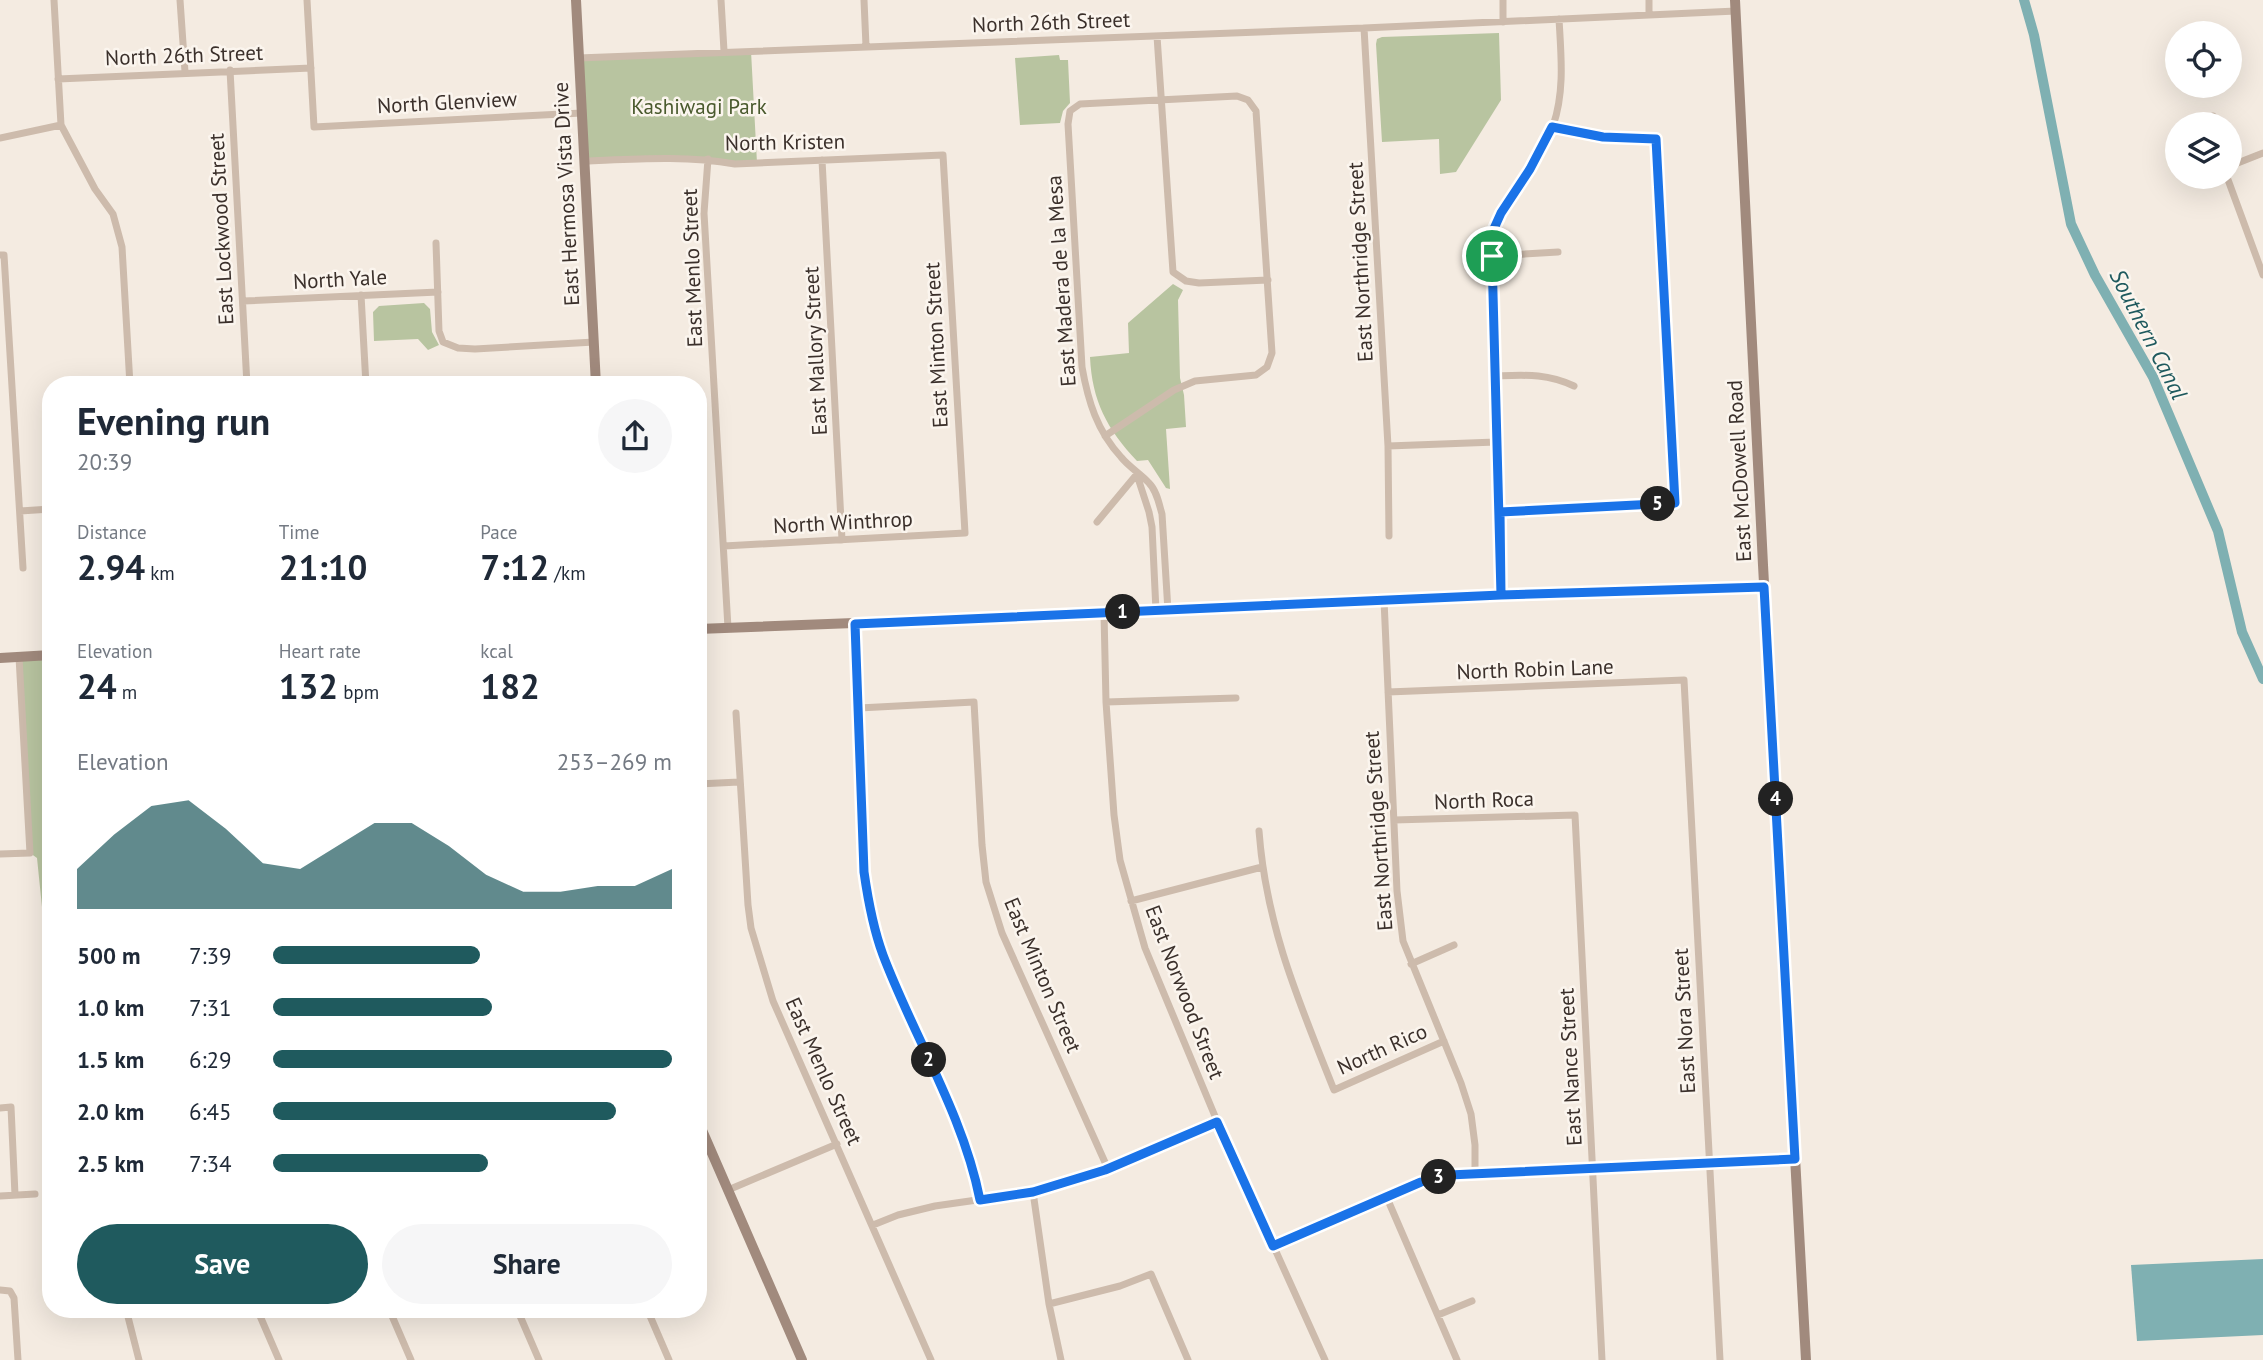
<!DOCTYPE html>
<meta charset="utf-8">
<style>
body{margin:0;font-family:"PT Sans",sans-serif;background:#f6f6f7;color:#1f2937;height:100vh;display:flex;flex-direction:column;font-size:26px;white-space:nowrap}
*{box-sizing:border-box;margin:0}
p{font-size:23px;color:#747a83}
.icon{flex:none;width:38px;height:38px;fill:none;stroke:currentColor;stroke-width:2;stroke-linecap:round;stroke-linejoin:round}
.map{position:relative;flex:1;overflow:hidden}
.details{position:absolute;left:42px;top:376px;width:665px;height:942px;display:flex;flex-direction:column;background:#fff;border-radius:28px;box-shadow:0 7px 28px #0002}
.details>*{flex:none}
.buttons{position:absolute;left:2165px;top:21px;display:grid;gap:14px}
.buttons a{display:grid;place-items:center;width:77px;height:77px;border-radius:50%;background:#fff;box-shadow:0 7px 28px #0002;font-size:35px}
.pin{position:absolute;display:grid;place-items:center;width:60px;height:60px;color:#fff;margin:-30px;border:4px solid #fff;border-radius:50%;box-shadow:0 2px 7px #0007}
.km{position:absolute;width:35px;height:35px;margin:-18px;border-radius:50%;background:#222;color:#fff;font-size:19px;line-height:35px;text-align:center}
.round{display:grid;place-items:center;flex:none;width:74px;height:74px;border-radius:37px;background:#f6f6f7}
.overview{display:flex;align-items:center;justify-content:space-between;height:119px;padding:0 35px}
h1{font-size:38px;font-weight:700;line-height:52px}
.figures{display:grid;grid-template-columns:repeat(3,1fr);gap:10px;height:119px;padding:7px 35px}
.figures div{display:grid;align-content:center}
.figures b{font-size:35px;font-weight:700}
.figures small{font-size:19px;font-weight:400}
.figures p{font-size:19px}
.chart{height:196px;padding:14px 35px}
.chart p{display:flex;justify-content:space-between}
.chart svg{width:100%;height:126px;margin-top:7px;fill:#1f5a5e;opacity:.7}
.button{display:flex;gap:14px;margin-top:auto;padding:14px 35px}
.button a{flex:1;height:80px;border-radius:42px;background:#1f5a5e;color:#fff;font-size:28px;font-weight:700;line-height:80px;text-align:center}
.button a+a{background:#f6f6f7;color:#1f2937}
ul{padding:0 35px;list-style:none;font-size:23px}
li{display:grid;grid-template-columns:112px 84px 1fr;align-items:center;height:52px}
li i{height:18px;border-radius:9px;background:#1f5a5e}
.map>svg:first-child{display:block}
</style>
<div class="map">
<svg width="2263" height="1360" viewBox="0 0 2263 1360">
<rect width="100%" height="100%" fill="#f4ebe1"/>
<!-- green -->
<path fill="#b8c4a0" d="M1499,33L1501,100L1456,172L1440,174L1439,139L1382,142L1376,44L1377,39L1382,37Z
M751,51L757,163L708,159L585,161L578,58Z
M1059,55L1060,60H1068L1070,103L1063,111L1060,123L1020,125L1015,58Z
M1173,284L1183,290L1178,300L1180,378L1184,395L1186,427L1166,429L1170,489L1166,488L1148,460L1137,461C1107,429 1092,401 1090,357L1129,353L1128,323Z
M424,303L430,309L432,332L439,345L428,350L418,339L374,341L373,312L379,306Z
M51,655V966H48L37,858L30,853L19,657Z"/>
<!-- water -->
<path fill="#7fb0b2" d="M2263,1259V1335L2137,1341L2131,1265Z"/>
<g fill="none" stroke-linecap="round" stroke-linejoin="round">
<!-- canal -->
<path stroke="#7fb0b2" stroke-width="10" d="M2024,0L2034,35L2071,224L2095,275L2153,377L2218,531L2242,632L2263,679"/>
<!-- street -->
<path stroke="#cdbbac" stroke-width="7" d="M54,0L61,125L95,189L113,214L122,247L130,385
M180,0L185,72
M307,0L314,127L582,113
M721,0L724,51
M864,0L866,46
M1649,0V15
M1503,22V0
M1364,28L1388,446L1389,536
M1157,36L1173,272L1186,281L1199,283L1268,280
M578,58L1364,28L1736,11
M230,70L247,385
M58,79L311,68
M2213,116V124
M0,138L61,125
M708,159L704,213L728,628
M822,160L842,540
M585,161C635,159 685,155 735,164L943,155L965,533L724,546
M2230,166L2263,153
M2227,177L2263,275
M436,243L439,331L443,342L458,348L475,349L594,342
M0,255H4L23,568
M1492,256L1558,252
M361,295L366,385
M243,301L438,292
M1495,376C1525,375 1546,373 1574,386
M1105,436L1174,390L1195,381L1256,375L1267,367L1272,353L1256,111L1248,100L1237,96L1080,104L1070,111L1068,124L1082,367C1088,401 1097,431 1121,457C1129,467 1141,474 1149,483C1157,491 1159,504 1162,514L1168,611
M1388,446L1496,442
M1137,475L1149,512L1152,527L1156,611
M20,511L51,509
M1500,512L1675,503L1656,139L1603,137L1552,126
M1097,522L1137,474
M1501,595L1492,233C1508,196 1539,164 1553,126C1565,91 1561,55 1559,19
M1384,600L1397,891L1403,941L1461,1083L1471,1114L1475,1145V1172
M1104,613L1106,702L1114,815L1120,860L1145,948L1217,1121L1325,1360
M855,624L864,872C868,900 873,928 883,955C914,1037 964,1113 980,1200
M1388,692L1684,680L1720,1360
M1106,702L1236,698
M859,708L974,702L982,845L986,882L1002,933L1108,1169
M736,713L748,905L751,928L773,1001L931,1360
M698,784L739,782
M1394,820L1575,815L1602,1360
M1259,831C1266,926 1299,1002 1334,1090L1444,1041
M0,854L30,853L19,657
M1131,901L1262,867
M1411,964L1454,945
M0,1108L11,1107L15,1195
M728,1190L837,1144
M1033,1192L1049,1304L1061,1360
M0,1196L35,1194
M1387,1198L1457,1360
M873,1225L898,1215L935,1206L1033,1192L1105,1170L1217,1121
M1273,1246L1421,1182L1449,1175L1795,1159
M0,1290L10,1291L14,1298L18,1360
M1049,1304L1120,1286L1151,1274L1188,1360
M126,1309L139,1360
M257,1309L279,1360
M389,1309L411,1360
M517,1309L539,1360
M647,1309L669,1360
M1438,1315L1472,1301"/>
<!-- secondary -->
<path stroke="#a18a7d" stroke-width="10" d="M576,0L596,385
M1735,0L1763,565L1806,1360
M698,629L1168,611L1501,595L1764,587
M0,658L51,655
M698,1121L802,1360"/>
</g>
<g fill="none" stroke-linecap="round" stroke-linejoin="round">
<defs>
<path id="route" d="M1492,256L1501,595L855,624L864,872C868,900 873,928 883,955C914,1037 963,1114 980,1200L1033,1192L1105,1170L1217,1122L1273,1246L1421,1182L1449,1175L1795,1159L1764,587L1501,595L1500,512L1675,503L1656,139L1603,137L1552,127L1530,169L1501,213L1492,233V256"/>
</defs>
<!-- route casing -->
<use href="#route" stroke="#fff" stroke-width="14"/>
<!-- route -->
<use href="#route" stroke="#1a73e8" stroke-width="9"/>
</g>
<g text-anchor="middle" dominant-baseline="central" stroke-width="5" stroke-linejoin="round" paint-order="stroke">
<!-- street labels -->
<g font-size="21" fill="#3b302b" stroke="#fbf5ee">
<text transform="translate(1051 22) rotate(-2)">North 26th Street</text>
<text transform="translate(184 55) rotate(-2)">North 26th Street</text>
<text transform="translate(447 102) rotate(-3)">North Glenview</text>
<text transform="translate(785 142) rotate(-1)">North Kristen</text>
<text transform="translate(566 194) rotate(-93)">East Hermosa Vista Drive</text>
<text transform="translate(221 229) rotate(-93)">East Lockwood Street</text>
<text transform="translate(1360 262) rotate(-93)">East Northridge Street</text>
<text transform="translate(692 268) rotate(-92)">East Menlo Street</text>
<text transform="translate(340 279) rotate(-3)">North Yale</text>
<text transform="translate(1061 281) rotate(-94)">East Madera de la Mesa</text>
<text transform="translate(936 345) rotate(-93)">East Minton Street</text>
<text transform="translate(815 351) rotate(-93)">East Mallory Street</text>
<text transform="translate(1739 471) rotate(-93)">East McDowell Road</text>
<text transform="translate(843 522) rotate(-3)">North Winthrop</text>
<text transform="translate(1535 669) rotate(-2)">North Robin Lane</text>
<text transform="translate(1484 800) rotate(-2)">North Roca</text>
<text transform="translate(1378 831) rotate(-94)">East Northridge Street</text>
<text transform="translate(1043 975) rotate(67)">East Minton Street</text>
<text transform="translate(1185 992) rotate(69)">East Norwood Street</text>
<text transform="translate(1684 1021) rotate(-93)">East Nora Street</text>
<text transform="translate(1382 1049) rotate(-24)">North Rico</text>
<text transform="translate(1570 1067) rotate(-93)">East Nance Street</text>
<text transform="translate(824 1071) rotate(66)">East Menlo Street</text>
</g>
<!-- park labels -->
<g font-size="21" fill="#4a5a2e" stroke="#fbf5ee">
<text x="699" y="106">Kashiwagi Park</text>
</g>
<!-- water labels -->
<g font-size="23" font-style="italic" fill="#1f5a5e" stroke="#fbf5ee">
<text transform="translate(2149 334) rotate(63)">Southern Canal</text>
</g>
</g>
</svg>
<div class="buttons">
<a><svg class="icon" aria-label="locate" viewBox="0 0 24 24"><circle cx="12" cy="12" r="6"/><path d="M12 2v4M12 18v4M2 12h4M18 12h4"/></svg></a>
<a><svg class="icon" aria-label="layers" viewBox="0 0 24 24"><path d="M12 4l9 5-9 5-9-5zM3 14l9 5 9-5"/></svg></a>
</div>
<div class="pin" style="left:1492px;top:256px;background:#1e9e55"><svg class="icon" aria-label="arrive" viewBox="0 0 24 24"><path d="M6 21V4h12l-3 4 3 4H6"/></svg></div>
<b class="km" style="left:1123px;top:612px">1</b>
<b class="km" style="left:929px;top:1060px">2</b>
<b class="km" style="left:1439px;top:1177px">3</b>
<b class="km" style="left:1776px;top:799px">4</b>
<b class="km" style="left:1658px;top:504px">5</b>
<section class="details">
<div class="overview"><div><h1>Evening run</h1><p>20:39</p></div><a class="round"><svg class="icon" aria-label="share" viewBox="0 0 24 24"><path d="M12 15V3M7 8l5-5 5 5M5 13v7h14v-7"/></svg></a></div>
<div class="figures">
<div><p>Distance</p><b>2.94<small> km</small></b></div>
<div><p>Time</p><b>21:10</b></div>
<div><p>Pace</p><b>7:12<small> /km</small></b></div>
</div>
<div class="figures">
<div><p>Elevation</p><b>24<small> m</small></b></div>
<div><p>Heart rate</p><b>132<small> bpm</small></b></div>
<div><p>kcal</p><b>182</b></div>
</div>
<div class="chart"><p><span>Elevation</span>253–269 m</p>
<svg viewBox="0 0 160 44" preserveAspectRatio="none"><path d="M0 44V30L10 18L20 8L30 6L40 16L50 28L60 30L70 22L80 14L90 14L100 22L110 32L120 38L130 38L140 36L150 36L160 30V44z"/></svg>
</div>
<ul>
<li><b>500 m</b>7:39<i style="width:52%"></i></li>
<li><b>1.0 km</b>7:31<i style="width:55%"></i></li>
<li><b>1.5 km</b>6:29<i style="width:100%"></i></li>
<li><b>2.0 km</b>6:45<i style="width:86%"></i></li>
<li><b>2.5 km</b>7:34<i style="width:54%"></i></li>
</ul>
<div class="button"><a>Save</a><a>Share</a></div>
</section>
</div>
